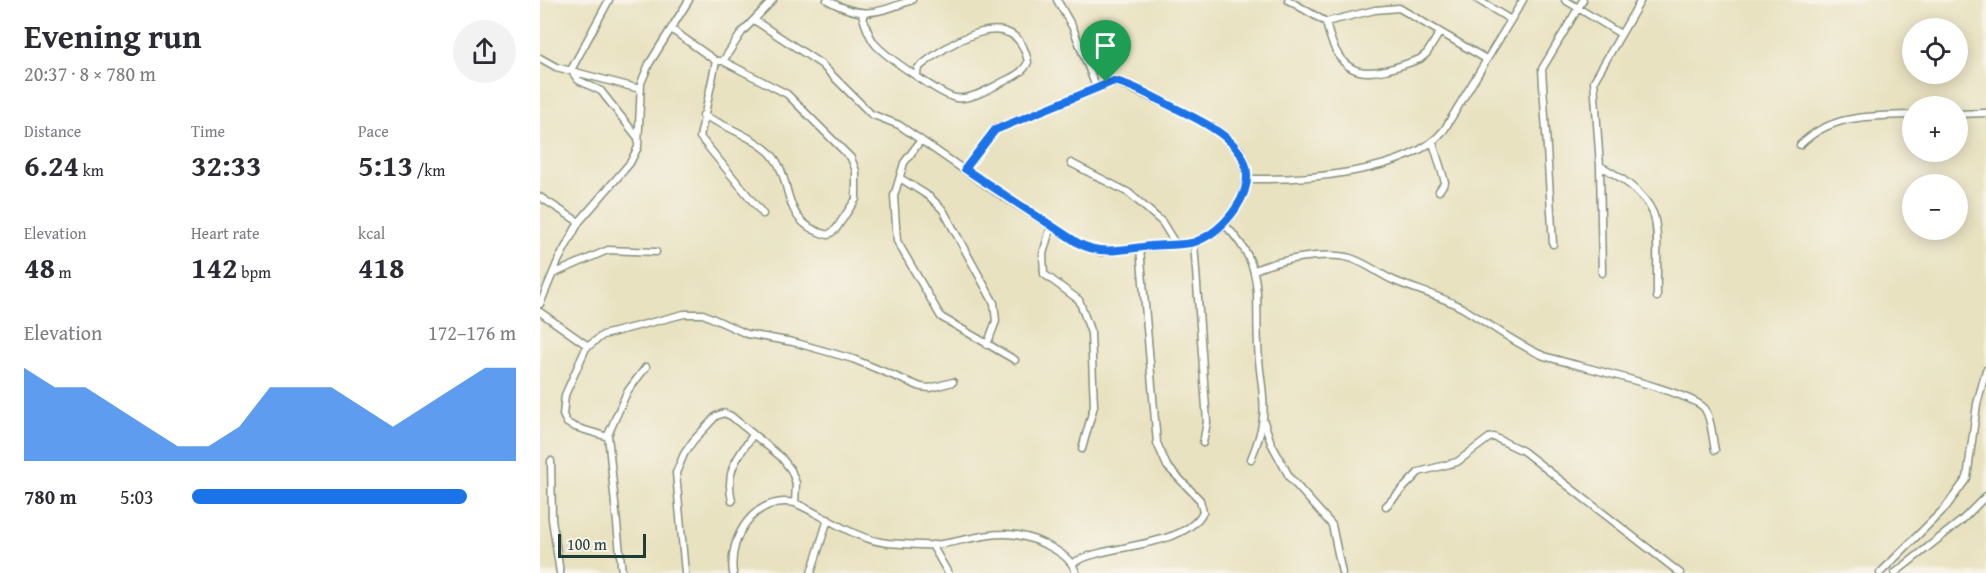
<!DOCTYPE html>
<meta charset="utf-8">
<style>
body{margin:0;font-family:"Gentium Book Plus",serif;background:#f2f2f3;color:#2b2b33;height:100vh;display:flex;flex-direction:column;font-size:22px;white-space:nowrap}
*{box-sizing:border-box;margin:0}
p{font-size:20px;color:#7c7c81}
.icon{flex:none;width:33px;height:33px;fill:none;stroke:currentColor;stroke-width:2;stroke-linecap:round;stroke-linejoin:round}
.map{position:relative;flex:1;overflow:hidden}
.side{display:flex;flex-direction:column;background:#fff;width:540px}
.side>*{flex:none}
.controls{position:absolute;left:1362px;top:18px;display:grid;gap:12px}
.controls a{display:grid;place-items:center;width:66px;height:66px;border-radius:50%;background:#fff;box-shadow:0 3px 15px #0003;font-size:30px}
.scale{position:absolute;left:18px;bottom:15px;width:88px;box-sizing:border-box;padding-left:6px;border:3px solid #1f3d34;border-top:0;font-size:16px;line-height:21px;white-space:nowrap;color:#1f3d34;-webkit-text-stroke:4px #f7f3e8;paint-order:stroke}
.pin{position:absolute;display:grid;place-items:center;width:51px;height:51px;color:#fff;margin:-62px -26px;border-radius:50% 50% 50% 0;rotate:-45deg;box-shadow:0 0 6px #0007}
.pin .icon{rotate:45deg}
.round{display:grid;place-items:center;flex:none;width:63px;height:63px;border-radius:32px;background:#f2f2f3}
.summary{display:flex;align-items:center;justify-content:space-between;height:102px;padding:0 24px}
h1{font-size:33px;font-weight:700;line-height:45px}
.stats{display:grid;grid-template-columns:repeat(3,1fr);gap:9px;height:102px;padding:6px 24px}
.stats div{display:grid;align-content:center}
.stats b{font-size:30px;font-weight:700}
.stats small{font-size:16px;font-weight:400}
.stats p{font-size:16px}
.chart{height:168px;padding:12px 24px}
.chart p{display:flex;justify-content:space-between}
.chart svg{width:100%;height:108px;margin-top:6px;fill:#1a73e8;opacity:.7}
ul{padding:0 24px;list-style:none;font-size:20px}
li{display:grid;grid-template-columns:96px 72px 1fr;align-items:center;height:45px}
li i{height:15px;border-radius:8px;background:#1a73e8}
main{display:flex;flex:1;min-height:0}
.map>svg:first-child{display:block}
</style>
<main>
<section class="side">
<div class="summary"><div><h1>Evening run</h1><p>20:37 · 8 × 780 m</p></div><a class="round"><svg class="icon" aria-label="share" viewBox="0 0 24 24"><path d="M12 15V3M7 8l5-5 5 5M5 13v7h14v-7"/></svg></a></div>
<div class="stats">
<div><p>Distance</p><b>6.24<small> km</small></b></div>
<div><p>Time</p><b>32:33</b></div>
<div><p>Pace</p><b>5:13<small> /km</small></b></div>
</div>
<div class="stats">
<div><p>Elevation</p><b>48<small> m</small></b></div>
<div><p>Heart rate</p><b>142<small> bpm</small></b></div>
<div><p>kcal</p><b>418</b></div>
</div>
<div class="chart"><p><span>Elevation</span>172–176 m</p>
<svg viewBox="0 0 160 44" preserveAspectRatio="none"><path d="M0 44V6L10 14L20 14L30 22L40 30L50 38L60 38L70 30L80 14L90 14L100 14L110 22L120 30L130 22L140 14L150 6L160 6V44z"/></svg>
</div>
<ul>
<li><b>780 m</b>5:03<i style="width:85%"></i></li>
</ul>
</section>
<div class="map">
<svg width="1446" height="573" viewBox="0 0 1446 573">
<rect width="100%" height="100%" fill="#f7f3e8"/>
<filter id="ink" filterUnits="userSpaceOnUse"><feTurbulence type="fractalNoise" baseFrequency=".0167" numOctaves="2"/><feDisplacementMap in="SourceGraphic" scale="12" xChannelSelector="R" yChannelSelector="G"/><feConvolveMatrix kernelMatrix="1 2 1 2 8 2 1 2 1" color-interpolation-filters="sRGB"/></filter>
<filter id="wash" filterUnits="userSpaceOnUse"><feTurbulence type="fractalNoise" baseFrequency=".008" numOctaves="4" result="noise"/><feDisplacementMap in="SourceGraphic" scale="24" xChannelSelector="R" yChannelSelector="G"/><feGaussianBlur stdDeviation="1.35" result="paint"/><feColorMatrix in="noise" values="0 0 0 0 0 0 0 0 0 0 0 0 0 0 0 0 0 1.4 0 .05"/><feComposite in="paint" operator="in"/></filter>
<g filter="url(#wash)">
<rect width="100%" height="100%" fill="#e9e2c1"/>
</g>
<g filter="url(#ink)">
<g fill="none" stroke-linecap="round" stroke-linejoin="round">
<defs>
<path id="minor" d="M69,0L31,70L38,80L61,91L98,138
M287,0C323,20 336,13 372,0
M517,0L533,28L556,87
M748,0L786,22L835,10L859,8L946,59
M938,0L971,20
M1025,0L1079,33
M322,14C325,25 328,35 335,44C344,55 402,96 416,98C430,100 447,90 459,84C470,78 483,74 488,62C476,0 406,44 378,68L377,74
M214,20L281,64L331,114L359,125L456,192L545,247L561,252L654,243L685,225L701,200L707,179L706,162L700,150L678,131L654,117L574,81L455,130L425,169
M786,22C800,84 828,78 880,59L887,53L900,32
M131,29L176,61H183L202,32L233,0
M0,58L16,67L100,89
M176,61L160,137L223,214
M1418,114L1446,113
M163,115C182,125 219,140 232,155C255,182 238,222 288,235L296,229L316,199V171L311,158L247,94L183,61
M381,140L364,163L354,196L357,241L401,317L475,360
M893,143L905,182L899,191
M1260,145C1291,114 1331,116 1372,115
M531,163L589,193L622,222L635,243
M1060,166C1078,175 1105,193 1113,213C1120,229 1116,277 1117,297
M360,178L390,197L403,210L454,303L456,321L447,345
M707,179C761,180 869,174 904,130L983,0
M0,197L39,222
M685,225C726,267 715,293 718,345C720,396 733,407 711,459
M511,226L503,254L504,274L539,300L551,333L554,406L542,449
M654,243L667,422L663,443
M1013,244L1002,69L1043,0
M715,270C737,260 786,251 810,258C827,263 840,275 855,281C878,291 903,296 924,309C951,325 975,344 1004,356C1032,365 1154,392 1165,409C1172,420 1172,438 1175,450
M1062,273L1060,166L1054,81L1101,0
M13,274L68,250L116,252
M0,304L18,261L39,222L90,163L98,147L101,83L109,64L149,0
M0,312L48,346
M724,422L731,443L750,478L792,525L802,573
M68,437L35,427L27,423L23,415L25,395L46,348L63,335L144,314H163L207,334L253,342L313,359L381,387L390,388L413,382
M11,461L12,519L20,573
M192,501C185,471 196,459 213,435
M846,506L879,472L917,462L949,438L954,437L983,451L1140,573
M392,545L408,573
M533,563C566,543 644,549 663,512L660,500L627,466L617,443L600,248
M82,573L68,435L87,392L106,367
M145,573L136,473L144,454L153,441L176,416L184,413L191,416L241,457L251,470L256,483L255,503
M193,573C188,537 215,495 255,503C285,516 316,540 348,543C363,544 380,546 394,545C417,543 440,534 463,534C485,533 530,550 536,573
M271,573L288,519
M1340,573L1406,507L1427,478L1437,404L1446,370
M1355,573L1421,521L1446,496"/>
</defs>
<!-- minor casing -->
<use href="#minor" stroke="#84907a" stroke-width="9"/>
<!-- minor -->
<use href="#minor" stroke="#fff" stroke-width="6"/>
</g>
</g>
<g fill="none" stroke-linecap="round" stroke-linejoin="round" filter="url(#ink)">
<defs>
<path id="route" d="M574,81C593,85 611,96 629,105C670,125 733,152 696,208C686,223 673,235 655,242C642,246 624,244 610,246C585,249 561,256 538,243L425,169L455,130Z"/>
</defs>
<!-- route casing -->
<use href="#route" stroke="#fff" stroke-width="12"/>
<!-- route -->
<use href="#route" stroke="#1a73e8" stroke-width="8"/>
</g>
</svg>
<div class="controls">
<a><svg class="icon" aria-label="locate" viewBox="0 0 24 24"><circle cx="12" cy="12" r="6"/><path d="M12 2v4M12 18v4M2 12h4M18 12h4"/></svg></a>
<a>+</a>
<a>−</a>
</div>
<div class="scale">100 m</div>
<div class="pin" style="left:566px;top:82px;background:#1e9e55"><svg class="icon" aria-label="arrive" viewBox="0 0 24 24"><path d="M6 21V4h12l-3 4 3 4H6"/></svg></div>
</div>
</main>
